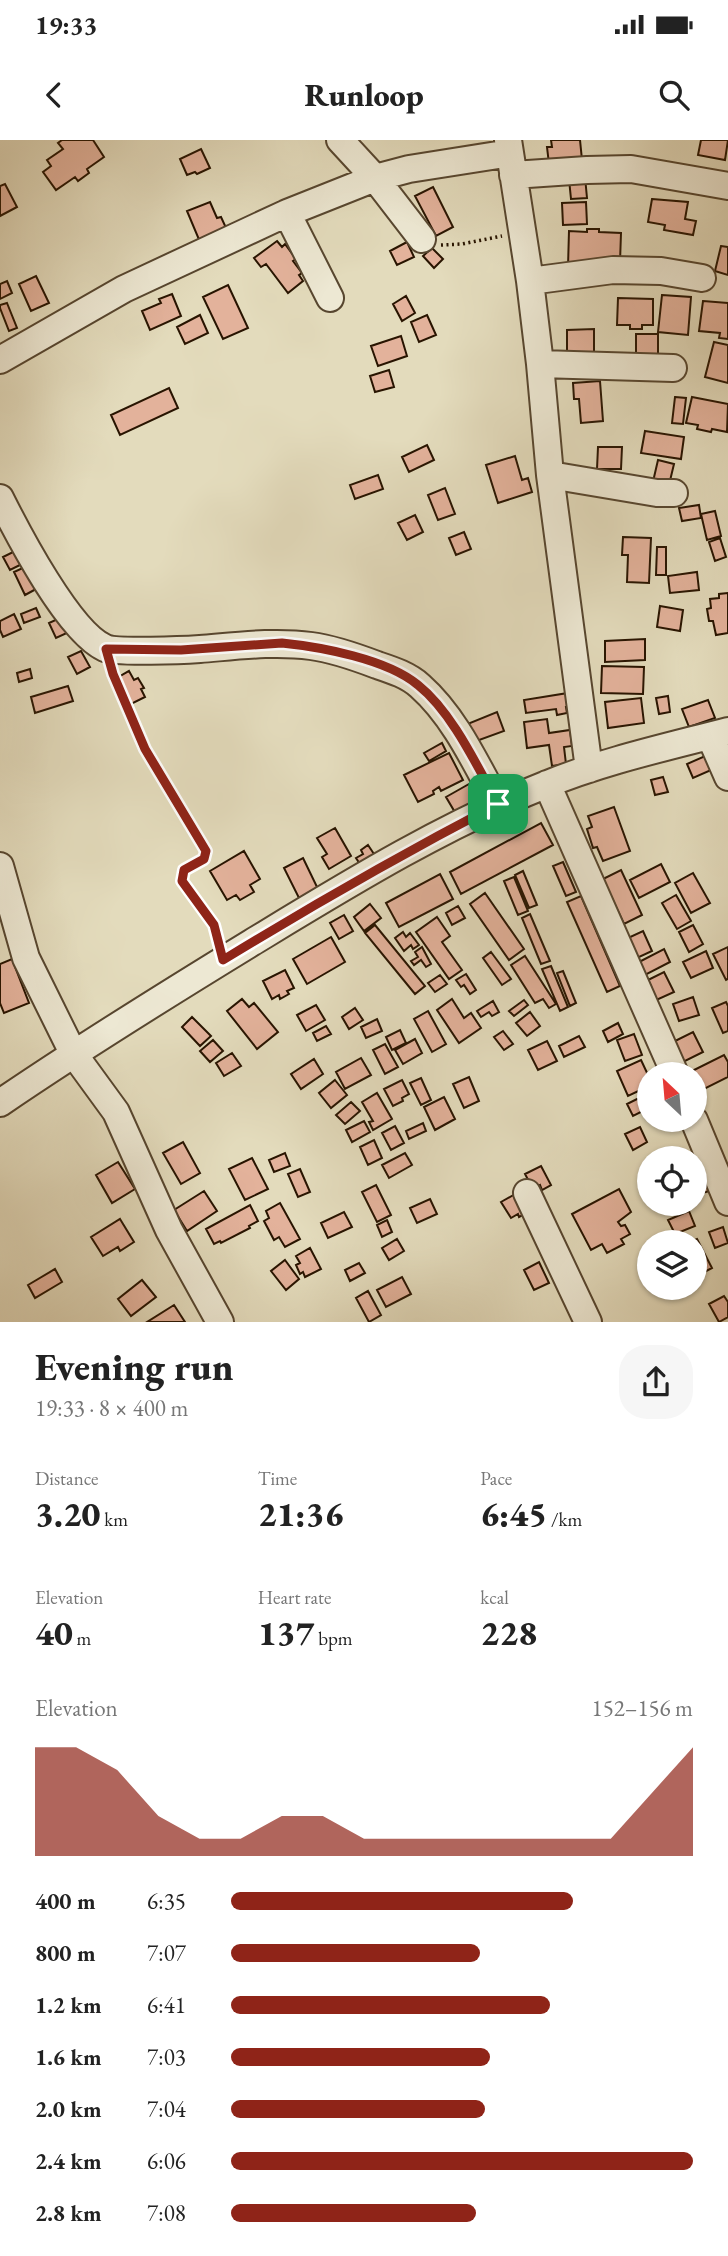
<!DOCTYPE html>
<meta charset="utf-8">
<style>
body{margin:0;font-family:"EB Garamond",serif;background:#f6f6f6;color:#222;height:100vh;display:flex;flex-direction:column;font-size:26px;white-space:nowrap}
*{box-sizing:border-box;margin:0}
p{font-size:23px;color:#767676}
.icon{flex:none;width:38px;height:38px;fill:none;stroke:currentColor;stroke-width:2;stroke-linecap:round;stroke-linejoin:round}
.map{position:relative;height:1182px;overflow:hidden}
.details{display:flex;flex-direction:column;background:#fff;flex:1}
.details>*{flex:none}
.needle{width:46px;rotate:334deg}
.tools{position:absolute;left:637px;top:922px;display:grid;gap:14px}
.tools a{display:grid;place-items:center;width:70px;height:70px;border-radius:50%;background:#fff;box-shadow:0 2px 5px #0004;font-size:35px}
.pin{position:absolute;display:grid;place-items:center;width:60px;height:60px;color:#fff;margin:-30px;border-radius:14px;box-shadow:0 4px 10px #0006}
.round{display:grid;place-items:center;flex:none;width:74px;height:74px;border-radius:28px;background:#f6f6f6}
.head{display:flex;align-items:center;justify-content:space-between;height:119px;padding:0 35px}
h1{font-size:38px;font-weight:800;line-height:52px}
.metrics{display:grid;grid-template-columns:repeat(3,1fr);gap:10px;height:119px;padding:7px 35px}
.metrics div{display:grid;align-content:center}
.metrics b{font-size:35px;font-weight:800}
.metrics small{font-size:19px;font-weight:400}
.metrics p{font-size:19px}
.chart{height:196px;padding:14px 35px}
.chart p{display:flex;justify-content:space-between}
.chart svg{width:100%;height:126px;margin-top:7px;fill:#8f2418;opacity:.7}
ul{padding:0 35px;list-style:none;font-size:23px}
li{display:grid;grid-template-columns:112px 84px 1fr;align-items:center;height:52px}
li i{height:18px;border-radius:9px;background:#8f2418}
.status{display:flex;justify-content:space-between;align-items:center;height:49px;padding:0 35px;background:#fff;direction:ltr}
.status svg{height:19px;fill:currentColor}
header{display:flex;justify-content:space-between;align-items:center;height:91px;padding:0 35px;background:#fff;font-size:32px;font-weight:800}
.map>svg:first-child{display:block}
</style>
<div class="status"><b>19:33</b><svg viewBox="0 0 49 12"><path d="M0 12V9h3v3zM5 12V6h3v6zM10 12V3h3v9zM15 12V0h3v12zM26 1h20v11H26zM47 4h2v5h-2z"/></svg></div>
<header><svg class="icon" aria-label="back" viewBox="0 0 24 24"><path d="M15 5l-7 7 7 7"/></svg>Runloop<svg class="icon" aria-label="search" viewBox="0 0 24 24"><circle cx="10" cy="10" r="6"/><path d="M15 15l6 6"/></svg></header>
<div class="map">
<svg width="728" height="1182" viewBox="0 0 728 1182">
<rect width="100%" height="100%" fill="#e3dbbc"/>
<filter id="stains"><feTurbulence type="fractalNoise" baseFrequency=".00286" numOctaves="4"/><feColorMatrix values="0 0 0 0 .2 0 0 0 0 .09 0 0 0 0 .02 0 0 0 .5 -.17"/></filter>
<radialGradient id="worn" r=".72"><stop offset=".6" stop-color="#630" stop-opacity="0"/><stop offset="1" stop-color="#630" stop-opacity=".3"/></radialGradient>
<!-- building -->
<path fill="#e3b29b" stroke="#281400" stroke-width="2" d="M62,0H93L104,17L87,29L89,33L78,41L75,37L56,50L43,32L51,26L47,20L63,9L58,3Z
M551,0H580L582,20L549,24L547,7H552Z
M701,0H728L725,20L698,15Z
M201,9L210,28L197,34L195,32L187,35L180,19Z
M585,37L587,58L571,59L569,39Z
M5,44L17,67L0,76V46Z
M433,47L453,87L436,96L415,56Z
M652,59L688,62L685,79L696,81L693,95L664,90L665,85L648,82Z
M210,62L217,78L221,77L227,90L200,102L187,71Z
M586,62L587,84L563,85L562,63Z
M587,89H599V92L621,93L620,122L568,127L569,91L587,92Z
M277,101L282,107L285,104L296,119L293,121L302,133L299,135L303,141L288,153L266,124L261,127L254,118Z
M407,102L414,117L397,125L390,111Z
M721,106L728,107V135L715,131Z
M432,108L443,119L434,128L423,116Z
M36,136L49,163L31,171L19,144Z
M7,141L12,153L0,159V144Z
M228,145L248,188L223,199L203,157Z
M172,154L181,176L150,190L142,171L161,163L159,159Z
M662,155L691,157L688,195L658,192Z
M406,156L415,173L402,181L393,164Z
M618,158L653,159V185H642V189H630V185H617Z
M703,161L728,163V199L719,198L720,193L699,191Z
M7,163L17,188L9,191L0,168V165Z
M200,175L208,193L185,204L177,187Z
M427,175L436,195L419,202L411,182Z
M594,189V215L567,216V190Z
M636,194H658V215H636Z
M401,196L407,216L378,226L371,206Z
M714,202L728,205V243L705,237Z
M389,230L394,247L375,252L370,236Z
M600,241L603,281L581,283L579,259H574L573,243Z
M169,248L178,268L120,295L111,275Z
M675,257L686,258L683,284L672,283Z
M692,257L728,264L727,292L712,289L711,292L697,289L698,285L686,283Z
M645,291L684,297L681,319L641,313Z
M427,305L434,320L409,332L402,317Z
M598,307H622L621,329H597Z
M515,316L522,340L528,338L532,352L498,363L486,325Z
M658,320L674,324L668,349L652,346Z
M378,335L383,349L355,359L350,345Z
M445,348L455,374L438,380L428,355Z
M699,365L701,378L682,381L679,368Z
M715,371L721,396L707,400L701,374Z
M415,375L423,392L407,400L398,383Z
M464,392L471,409L456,415L449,398Z
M623,397L651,398L649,443L627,442L628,415H622Z
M720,398L726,417L715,421L709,402Z
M657,407H666V435H656Z
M15,411L22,424L10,430L3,417Z
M27,426L38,448L25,455L14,432Z
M697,432L699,450L670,453L668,436Z
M728,453V493L716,495L713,481H709L707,469L711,468L710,459L719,458V454Z
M660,466L683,470L680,491L657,487Z
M36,468L40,477L24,483L21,474Z
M14,474L21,489L3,497L0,490V481Z
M62,477L69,492L56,498L49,483Z
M645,499V520L605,522V501Z
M81,511L90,527L77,534L68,517Z
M602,526L644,527L643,554L601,553Z
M30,529L32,538L19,542L17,533Z
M129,531L134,540L138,538L144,548L141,549L145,557L131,564L117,538Z
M68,546L73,561L35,573L31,557Z
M568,553L570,567H566L567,573L557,575L556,569L526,573L524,560Z
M668,556L670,572L659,574L656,558Z
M641,558L644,583L608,588L605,562Z
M708,560L715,578L689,587L682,569Z
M497,572L504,591L471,603L465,585Z
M547,579L549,593L570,590L572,606L564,607L566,624L552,626L549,605L527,608L524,582Z
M442,603L446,611L429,621L424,613Z
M449,613L463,640L441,651L439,647L433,651L434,654L418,662L404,635Z
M712,613L718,627L693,638L687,624Z
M663,637L668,652L655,655L651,640Z
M469,644L479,660L456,674L446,657Z
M614,667L630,711L603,721L597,707L593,708L587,689L592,687L588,676Z
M541,683L553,705L461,754L450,732Z
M335,688L351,716L329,729L322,717L327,714L317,698Z
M368,705L378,720L362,727L356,718L363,714L361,710Z
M244,711L260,739L250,745L254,752L240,760L236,755L227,760L210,731Z
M303,718L318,749L299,758L284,728Z
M563,722L576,752L566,756L553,726Z
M661,724L670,742L639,758L630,740Z
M621,730L642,775L624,784L603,739Z
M523,731L537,765L529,768L515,735Z
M693,733L710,763L691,773L675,743Z
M440,734L453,759L399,787L386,763Z
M514,737L528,771L518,775L504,741Z
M485,753L524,809L509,820L470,764Z
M676,755L691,781L677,789L662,763Z
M581,756L620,846L607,852L567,762Z
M370,764L381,778L364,791L354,777Z
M458,766L465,778L452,785L446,773Z
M530,774L550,821L541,824L522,778Z
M344,775L353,791L339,799L330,783Z
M437,777L450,796L442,802L462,830L449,839L416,792Z
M375,785L425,846L415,854L365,793Z
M693,785L703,804L689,812L679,792Z
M643,791L652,811L637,818L628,798Z
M403,792L406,797L410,793L419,805L413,809L411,805L404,811L395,798Z
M331,797L345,822L307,844L293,819Z
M422,807L431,824L426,827L421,820L414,825L411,821L418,817L415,812Z
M728,807V839L726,840L713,814Z
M664,809L670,822L645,835L639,822Z
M706,811L713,828L691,838L683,822Z
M491,812L511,839L502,845L483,818Z
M525,816L556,864L549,868L543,859L535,863L511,825Z
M12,819L29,863L4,873L0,863V824Z
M551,826L568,867L560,871L542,829Z
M285,830L294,848L287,851L289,854L280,859L279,855L272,859L263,841Z
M563,831L576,863L570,866L557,833Z
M664,832L674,852L652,862L646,849L651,846L648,840Z
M466,834L476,850L470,854L464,845L461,847L456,840Z
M440,835L447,844L435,852L428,843Z
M693,857L699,875L679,881L673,864Z
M242,859L249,867L254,863L278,892L257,909L227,871Z
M452,859L464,878L471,873L481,888L459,903L437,870Z
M524,860L528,865L514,876L509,871Z
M493,861L499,872L492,876L489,872L481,877L477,871Z
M726,862L728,866V891L723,893L712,868Z
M316,865L325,880L306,891L297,875Z
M355,868L363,880L349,889L342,877Z
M428,871L446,904L432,912L414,879Z
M530,872L540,886L527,896L516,883Z
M192,877L211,896L200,906L182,887Z
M377,879L382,891L366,898L361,887Z
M618,883L623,894L608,902L603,891Z
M326,886L331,894L317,901L313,893Z
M400,890L406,903L392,910L386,897Z
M503,891L513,904L504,910L494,897Z
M693,892L703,912L681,923L671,903Z
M634,894L642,915L625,921L617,900Z
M579,896L585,907L564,917L559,906Z
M415,899L422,913L403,924L395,910Z
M213,900L223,911L210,922L200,911Z
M547,901L557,921L538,930L528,910Z
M385,904L398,927L385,934L373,910Z
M232,913L241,926L224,936L216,923Z
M724,915L728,922V937L700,951L695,941V934H691L690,932Z
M361,918L371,935L345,949L336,932Z
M314,919L323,934L301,949L291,934Z
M641,920L649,937V946L628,956L617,931Z
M469,937L479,961L464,968L453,944Z
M421,938L431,960L421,965L410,943Z
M335,940L347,955L331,968L319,953Z
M402,940L409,954L402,958L403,961L393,966L384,949Z
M377,953L392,979L373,990L369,982L373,981L362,962Z
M647,954L649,968L633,976L627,964Z
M444,957L455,979L435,990L424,967Z
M351,962L360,971L345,984L336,975Z
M364,981L370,992L352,1002L346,990Z
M423,983L426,991L409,999L406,991Z
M395,986L404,1003L391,1010L382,993Z
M640,987L647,1002L633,1010L625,994Z
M374,1000L382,1018L368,1025L360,1007Z
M183,1002L200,1033L181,1044L163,1013Z
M285,1013L290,1026L274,1032L269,1020Z
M405,1013L412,1025L389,1038L382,1025Z
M252,1018L268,1049L245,1060L229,1029Z
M118,1022L135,1049L112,1063L96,1035Z
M541,1026L551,1045L542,1050L540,1045L533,1049L525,1034Z
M300,1029L310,1052L298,1057L288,1034Z
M709,1034L713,1050L695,1055V1038Z
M376,1045L391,1075L377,1082L362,1052Z
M619,1049L631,1072L618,1082L621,1086L625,1085L630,1094L621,1099L624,1104L607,1113L602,1104L591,1110L572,1074Z
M204,1051L217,1071L187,1091L174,1070Z
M517,1053L528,1072L519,1077L518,1074L511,1078L501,1062Z
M430,1059L437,1074L417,1083L410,1068Z
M280,1063L300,1099L285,1107L279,1097L274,1100L264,1081L269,1078L266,1071Z
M250,1065L258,1081L249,1086L250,1088L221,1103L220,1101L214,1104L206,1089Z
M689,1071L695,1086L675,1094L668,1080Z
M344,1072L352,1087L328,1098L321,1083Z
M120,1079L134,1102L120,1111L118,1107L103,1116L91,1097Z
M387,1080L392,1092L382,1097L377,1085Z
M723,1087L728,1103L715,1108L709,1092Z
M397,1099L404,1111L389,1120L382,1108Z
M697,1099L712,1128L697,1136L695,1130V1102H690Z
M310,1108L321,1129L305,1137L303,1132L300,1134L296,1125L300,1123L296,1116Z
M285,1120L299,1139L286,1150L271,1131Z
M539,1122L549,1143L534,1150L524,1130Z
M359,1123L365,1133L350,1141L345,1130Z
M55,1129L62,1142L35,1158L28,1145Z
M402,1137L411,1154L386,1167L377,1150Z
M142,1140L156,1157L131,1176L118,1159Z
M368,1151L381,1175L369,1182L356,1158Z
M724,1156L728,1162V1177L719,1182L709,1164Z
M174,1165L185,1182H147Z"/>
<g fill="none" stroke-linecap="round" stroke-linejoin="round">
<defs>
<path id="minor" d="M340,0L375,38L422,99
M508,0L530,141L540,224L550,335L589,629
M513,35L587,30L631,29L728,46
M287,73L330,158
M530,141L613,130L661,131L702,138
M0,220L124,149L287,73L375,38L409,29L510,13
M540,224L673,228
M550,335L657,353H674
M0,358C18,394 69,492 105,508C116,513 185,510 200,509C237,506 275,501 311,506C334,509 356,517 377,525C392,530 408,535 420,546C455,577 476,624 498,664
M710,596L728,637
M547,644L675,934
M0,726L26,818L73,913L116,972L169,1090L220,1182
M0,963C82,907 166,855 251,803C345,746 442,686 545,645C603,621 667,607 728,591
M694,980L728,1062
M527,1053L588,1182"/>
</defs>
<!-- minor casing -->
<use href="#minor" stroke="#57462f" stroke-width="30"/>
<!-- path -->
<path stroke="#281400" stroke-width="3.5" stroke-dasharray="2 3.5" stroke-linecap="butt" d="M441,105L462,104L502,96
M112,531L144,609L206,711L204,719L184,730L182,741L213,785L217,799"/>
<!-- minor -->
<use href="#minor" stroke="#ede8d3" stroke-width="26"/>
</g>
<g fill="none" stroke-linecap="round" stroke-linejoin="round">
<defs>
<path id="route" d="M282,503C321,507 387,519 418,545C452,572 477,626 498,664C404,713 313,765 223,820L214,785L182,741L184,730L204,719L206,711L145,609L113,534L106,509L181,510Z"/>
</defs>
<!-- route casing -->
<use href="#route" stroke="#fff" stroke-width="14"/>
<!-- route -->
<use href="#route" stroke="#8f2418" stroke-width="9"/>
</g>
<rect width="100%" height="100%" filter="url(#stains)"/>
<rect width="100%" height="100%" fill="url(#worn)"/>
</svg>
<div class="tools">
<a><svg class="needle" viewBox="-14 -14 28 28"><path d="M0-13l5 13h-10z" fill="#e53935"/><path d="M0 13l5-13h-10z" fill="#767676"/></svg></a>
<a><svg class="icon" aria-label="locate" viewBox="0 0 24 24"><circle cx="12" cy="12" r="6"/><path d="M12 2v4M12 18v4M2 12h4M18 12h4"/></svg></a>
<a><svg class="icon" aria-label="layers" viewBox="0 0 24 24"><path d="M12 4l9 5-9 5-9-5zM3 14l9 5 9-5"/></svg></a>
</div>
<div class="pin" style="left:498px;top:664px;background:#1e9e55"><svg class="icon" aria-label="arrive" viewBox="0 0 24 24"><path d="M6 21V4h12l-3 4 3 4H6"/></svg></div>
</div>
<section class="details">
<div class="head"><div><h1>Evening run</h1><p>19:33 · 8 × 400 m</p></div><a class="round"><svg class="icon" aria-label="share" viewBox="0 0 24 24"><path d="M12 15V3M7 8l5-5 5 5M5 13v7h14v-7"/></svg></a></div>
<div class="metrics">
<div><p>Distance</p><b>3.20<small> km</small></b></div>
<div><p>Time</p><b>21:36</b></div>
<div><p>Pace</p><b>6:45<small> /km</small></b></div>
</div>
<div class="metrics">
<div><p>Elevation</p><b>40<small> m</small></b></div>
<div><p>Heart rate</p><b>137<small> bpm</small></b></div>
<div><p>kcal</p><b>228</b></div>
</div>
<div class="chart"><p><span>Elevation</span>152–156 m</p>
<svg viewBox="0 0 160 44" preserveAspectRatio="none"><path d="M0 44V6L10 6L20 14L30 30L40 38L50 38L60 30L70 30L80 38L90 38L100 38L110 38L120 38L130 38L140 38L150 22L160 6V44z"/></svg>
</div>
<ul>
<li><b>400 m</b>6:35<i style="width:74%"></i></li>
<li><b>800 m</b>7:07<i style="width:54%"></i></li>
<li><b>1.2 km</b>6:41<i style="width:69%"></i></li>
<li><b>1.6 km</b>7:03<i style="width:56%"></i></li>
<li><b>2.0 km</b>7:04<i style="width:55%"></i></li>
<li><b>2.4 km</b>6:06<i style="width:100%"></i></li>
<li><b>2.8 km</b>7:08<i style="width:53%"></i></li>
</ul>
</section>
